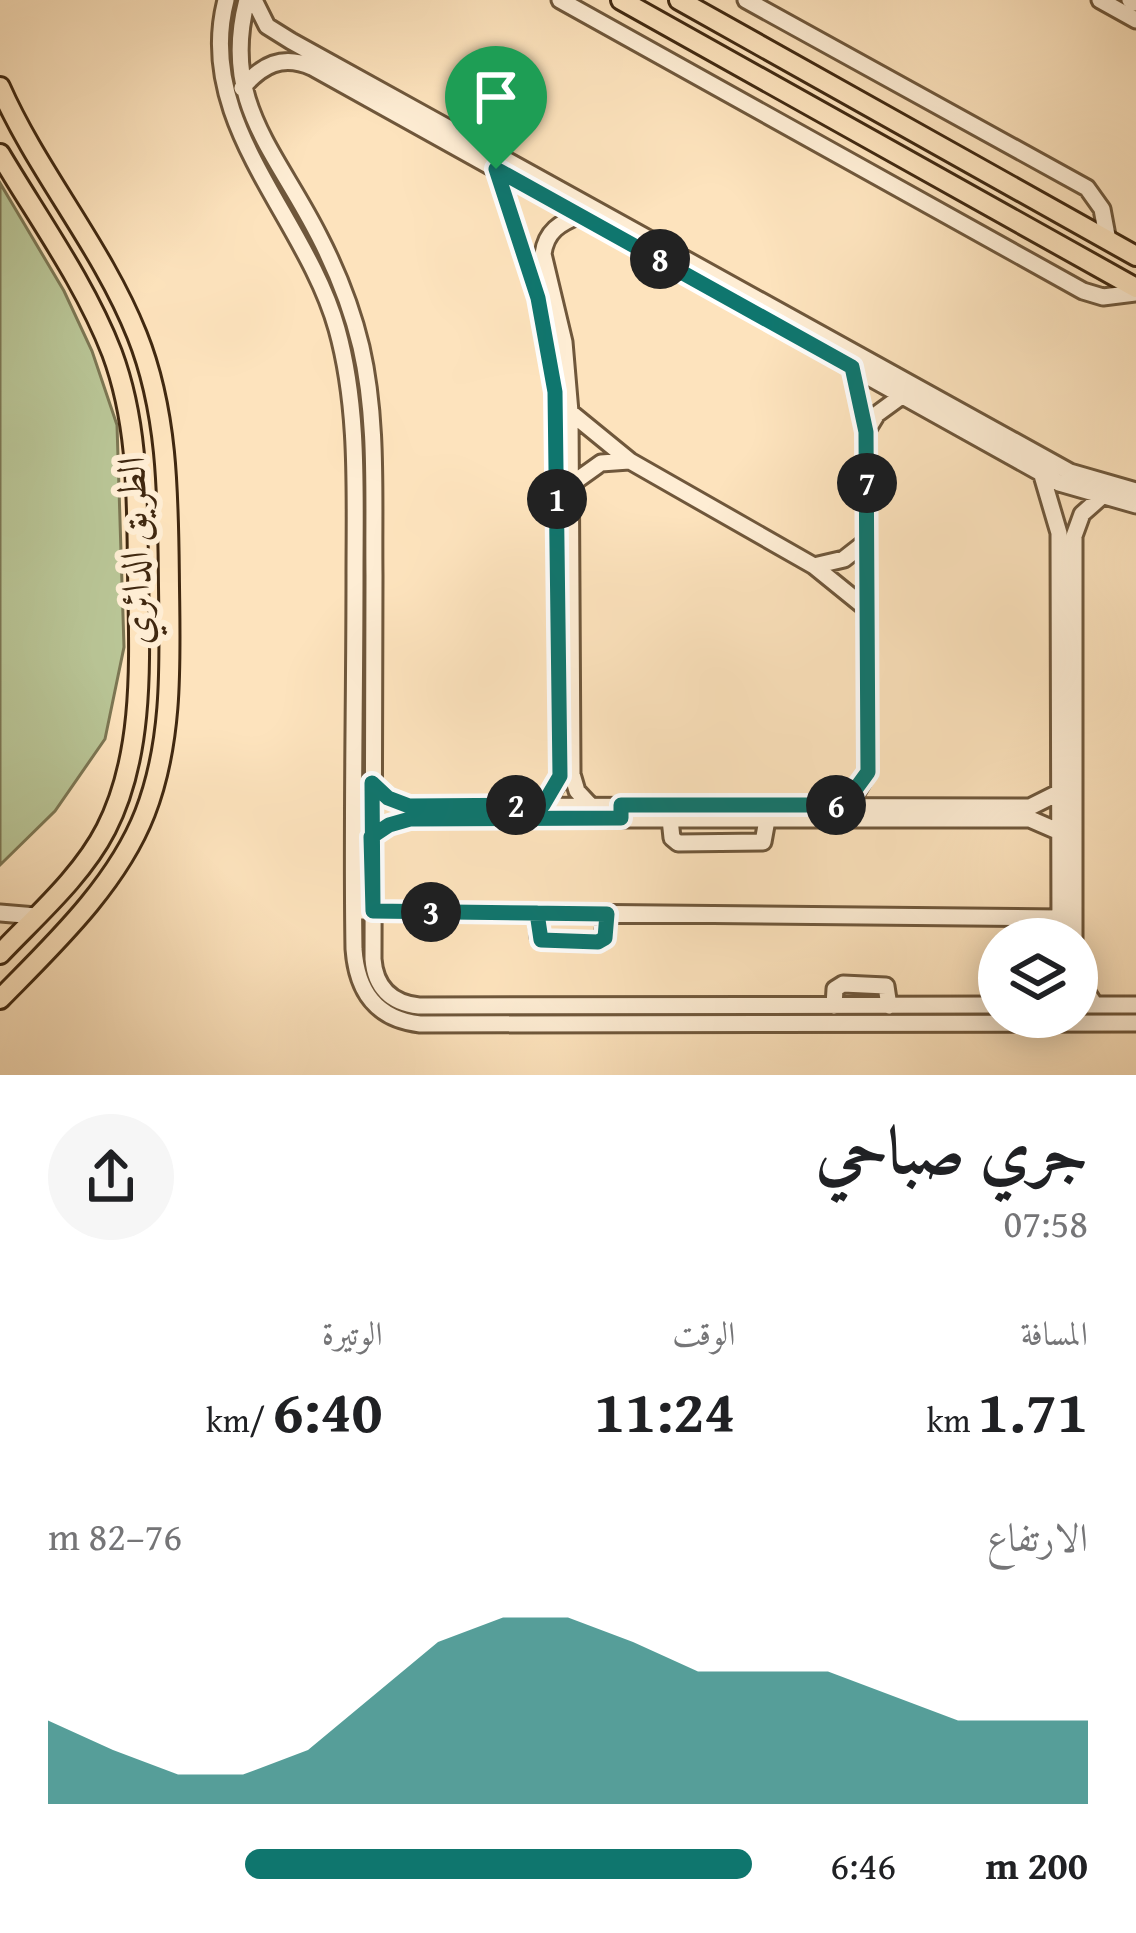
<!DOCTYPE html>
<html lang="ar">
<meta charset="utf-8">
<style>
body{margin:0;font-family:"Gentium Book Plus",Amiri,serif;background:#f6f6f6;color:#202124;direction:rtl;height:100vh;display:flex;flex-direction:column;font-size:45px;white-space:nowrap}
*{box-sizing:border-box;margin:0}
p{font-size:39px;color:#757577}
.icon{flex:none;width:66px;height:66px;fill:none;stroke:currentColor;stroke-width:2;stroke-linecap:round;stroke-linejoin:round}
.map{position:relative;height:1075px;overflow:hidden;direction:ltr}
.drawer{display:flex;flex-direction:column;background:#fff;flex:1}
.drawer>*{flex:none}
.controls{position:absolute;left:978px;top:918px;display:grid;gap:24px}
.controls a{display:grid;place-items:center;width:120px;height:120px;border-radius:50%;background:#fff;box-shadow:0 6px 30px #0003;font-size:60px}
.pin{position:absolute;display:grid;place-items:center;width:102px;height:102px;color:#fff;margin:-123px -51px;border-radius:50% 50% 50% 0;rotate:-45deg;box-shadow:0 0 12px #0007}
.pin .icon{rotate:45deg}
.km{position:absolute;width:60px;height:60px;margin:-30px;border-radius:50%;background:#222;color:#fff;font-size:33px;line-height:60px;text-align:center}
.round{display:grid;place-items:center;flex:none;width:126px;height:126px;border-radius:63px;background:#f6f6f6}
.summary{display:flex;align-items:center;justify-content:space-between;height:204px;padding:0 48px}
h1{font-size:66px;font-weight:600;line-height:90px}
.figures{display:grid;grid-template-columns:repeat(3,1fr);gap:18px;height:204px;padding:12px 48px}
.figures div{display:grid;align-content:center}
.figures b{font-size:60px;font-weight:600}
.figures small{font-size:33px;font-weight:400}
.figures p{font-size:33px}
.chart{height:336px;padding:24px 48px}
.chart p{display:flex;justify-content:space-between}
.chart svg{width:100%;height:216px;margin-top:12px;fill:#0f766e;opacity:.7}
ul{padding:0 48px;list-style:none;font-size:39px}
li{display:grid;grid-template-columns:192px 144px 1fr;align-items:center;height:90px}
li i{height:30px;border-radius:15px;background:#0f766e}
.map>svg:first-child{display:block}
</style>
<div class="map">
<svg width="1136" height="1075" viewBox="0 0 1136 1075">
<rect width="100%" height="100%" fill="#fde3bd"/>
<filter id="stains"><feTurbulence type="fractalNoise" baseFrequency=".00167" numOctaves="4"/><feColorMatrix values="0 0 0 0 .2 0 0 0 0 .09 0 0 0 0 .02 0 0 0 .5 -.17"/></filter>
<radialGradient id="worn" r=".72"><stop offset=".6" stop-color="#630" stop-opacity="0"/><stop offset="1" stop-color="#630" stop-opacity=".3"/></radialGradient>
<!-- green -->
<path fill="#b9c596" stroke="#7c7653" stroke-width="3" d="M0,183L64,291L92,351L117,425L124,647L105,739L55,811L0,865Z"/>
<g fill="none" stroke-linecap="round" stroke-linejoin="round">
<defs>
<path id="minor" d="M226,0C194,123 306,217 337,329C359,408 355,492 355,574C355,699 352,824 354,949C357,991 376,1019 420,1024L1136,1023
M247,0C220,102 277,152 319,236C337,271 352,309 361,347C378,421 373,499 374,575C374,703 373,831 373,959C375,987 391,1003 419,1006L999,1005
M254,0L267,26L291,41L1070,472L1136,491
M560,0L1083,291L1103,297L1136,293
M746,0L1087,188L1102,209L1108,241
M1100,0L1136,20
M1130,0L1136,3
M242,88C262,65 282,54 312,67L1059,483L1136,505
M496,169L538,298L555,392L560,766L557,785L543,805
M580,215C560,223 546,231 543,254L564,342L570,412L572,774L577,791L590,805
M570,412L630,461L814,566L867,609
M866,432L877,414L903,395
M1041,472L1059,533L1060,939
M573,483L601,463L629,461
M814,566L844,559L867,541
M372,783L388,798L409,806L1030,807L1060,792
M844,805L858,790L868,772L866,432L852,367
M670,819L672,838L678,843L763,842L767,820
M371,837L389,825L410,819H1030L1060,832
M362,911L1060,918
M0,913L36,916
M537,913L539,937L544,941H602L607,913
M1074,939V536L1082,514L1100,498
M1077,977L1095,1005
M1077,1005H1136
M834,1006L835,989L843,984L886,986L889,1006"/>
<path id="major" d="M621,0L1136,288
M679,0L1136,256
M0,87C38,173 102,247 137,335C169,415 168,502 169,587C170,662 173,741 145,813C117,885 53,945 0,999
M0,154C38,218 85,283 112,353C138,423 137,495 138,569C139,653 146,751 106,829C82,876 36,916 0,954"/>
</defs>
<!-- minor casing -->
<use href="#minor" stroke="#6f573b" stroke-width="21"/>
<!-- major casing -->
<use href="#major" stroke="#402810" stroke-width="24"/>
<!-- minor -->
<use href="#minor" stroke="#feedd4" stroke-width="15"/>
<!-- major -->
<use href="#major" stroke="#fde3bd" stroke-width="18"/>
</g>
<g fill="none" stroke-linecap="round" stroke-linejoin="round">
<defs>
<path id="route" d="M496,169L538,298L555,392L560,776L543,805L409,806L388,798L372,783L373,911L607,914L605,938L598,942L541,940L537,913L373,911L371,837L389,825L410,819L621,818V805H844L868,772L866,432L852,367L496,169"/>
</defs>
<!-- route casing -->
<use href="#route" stroke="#fff" stroke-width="24"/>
<!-- route -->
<use href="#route" stroke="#0f766e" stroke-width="15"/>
</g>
<g text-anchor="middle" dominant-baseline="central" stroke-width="12" stroke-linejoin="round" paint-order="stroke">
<!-- street labels -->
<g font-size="39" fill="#402810" stroke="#feedd4">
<text transform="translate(133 551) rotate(-92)">الطريق الدائري</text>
</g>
</g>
<rect width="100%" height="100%" filter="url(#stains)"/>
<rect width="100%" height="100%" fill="url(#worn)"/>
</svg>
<div class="controls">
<a><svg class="icon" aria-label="layers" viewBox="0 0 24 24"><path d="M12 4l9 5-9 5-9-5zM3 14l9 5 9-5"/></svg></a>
</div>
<div class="pin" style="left:496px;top:169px;background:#1e9e55"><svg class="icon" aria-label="arrive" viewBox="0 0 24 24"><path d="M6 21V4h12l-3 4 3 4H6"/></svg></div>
<b class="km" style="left:557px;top:499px">1</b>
<b class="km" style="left:516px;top:805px">2</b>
<b class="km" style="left:431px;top:912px">3</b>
<b class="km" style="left:836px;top:805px">6</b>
<b class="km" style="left:867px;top:483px">7</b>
<b class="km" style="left:660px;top:259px">8</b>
</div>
<section class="drawer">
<div class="summary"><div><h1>جري صباحي</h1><p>07:58</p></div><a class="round"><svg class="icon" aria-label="share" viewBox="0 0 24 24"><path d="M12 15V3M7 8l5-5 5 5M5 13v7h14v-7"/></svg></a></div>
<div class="figures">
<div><p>المسافة</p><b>1.71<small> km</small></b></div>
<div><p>الوقت</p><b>11:24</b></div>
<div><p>الوتيرة</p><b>6:40<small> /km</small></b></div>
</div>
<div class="chart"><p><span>الارتفاع</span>76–82 m</p>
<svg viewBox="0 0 160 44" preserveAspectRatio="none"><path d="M0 44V27L10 33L20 38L30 38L40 33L50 22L60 11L70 6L80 6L90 11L100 17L110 17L120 17L130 22L140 27L150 27L160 27V44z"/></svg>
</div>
<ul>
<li><b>200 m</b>6:46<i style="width:72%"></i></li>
</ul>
</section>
